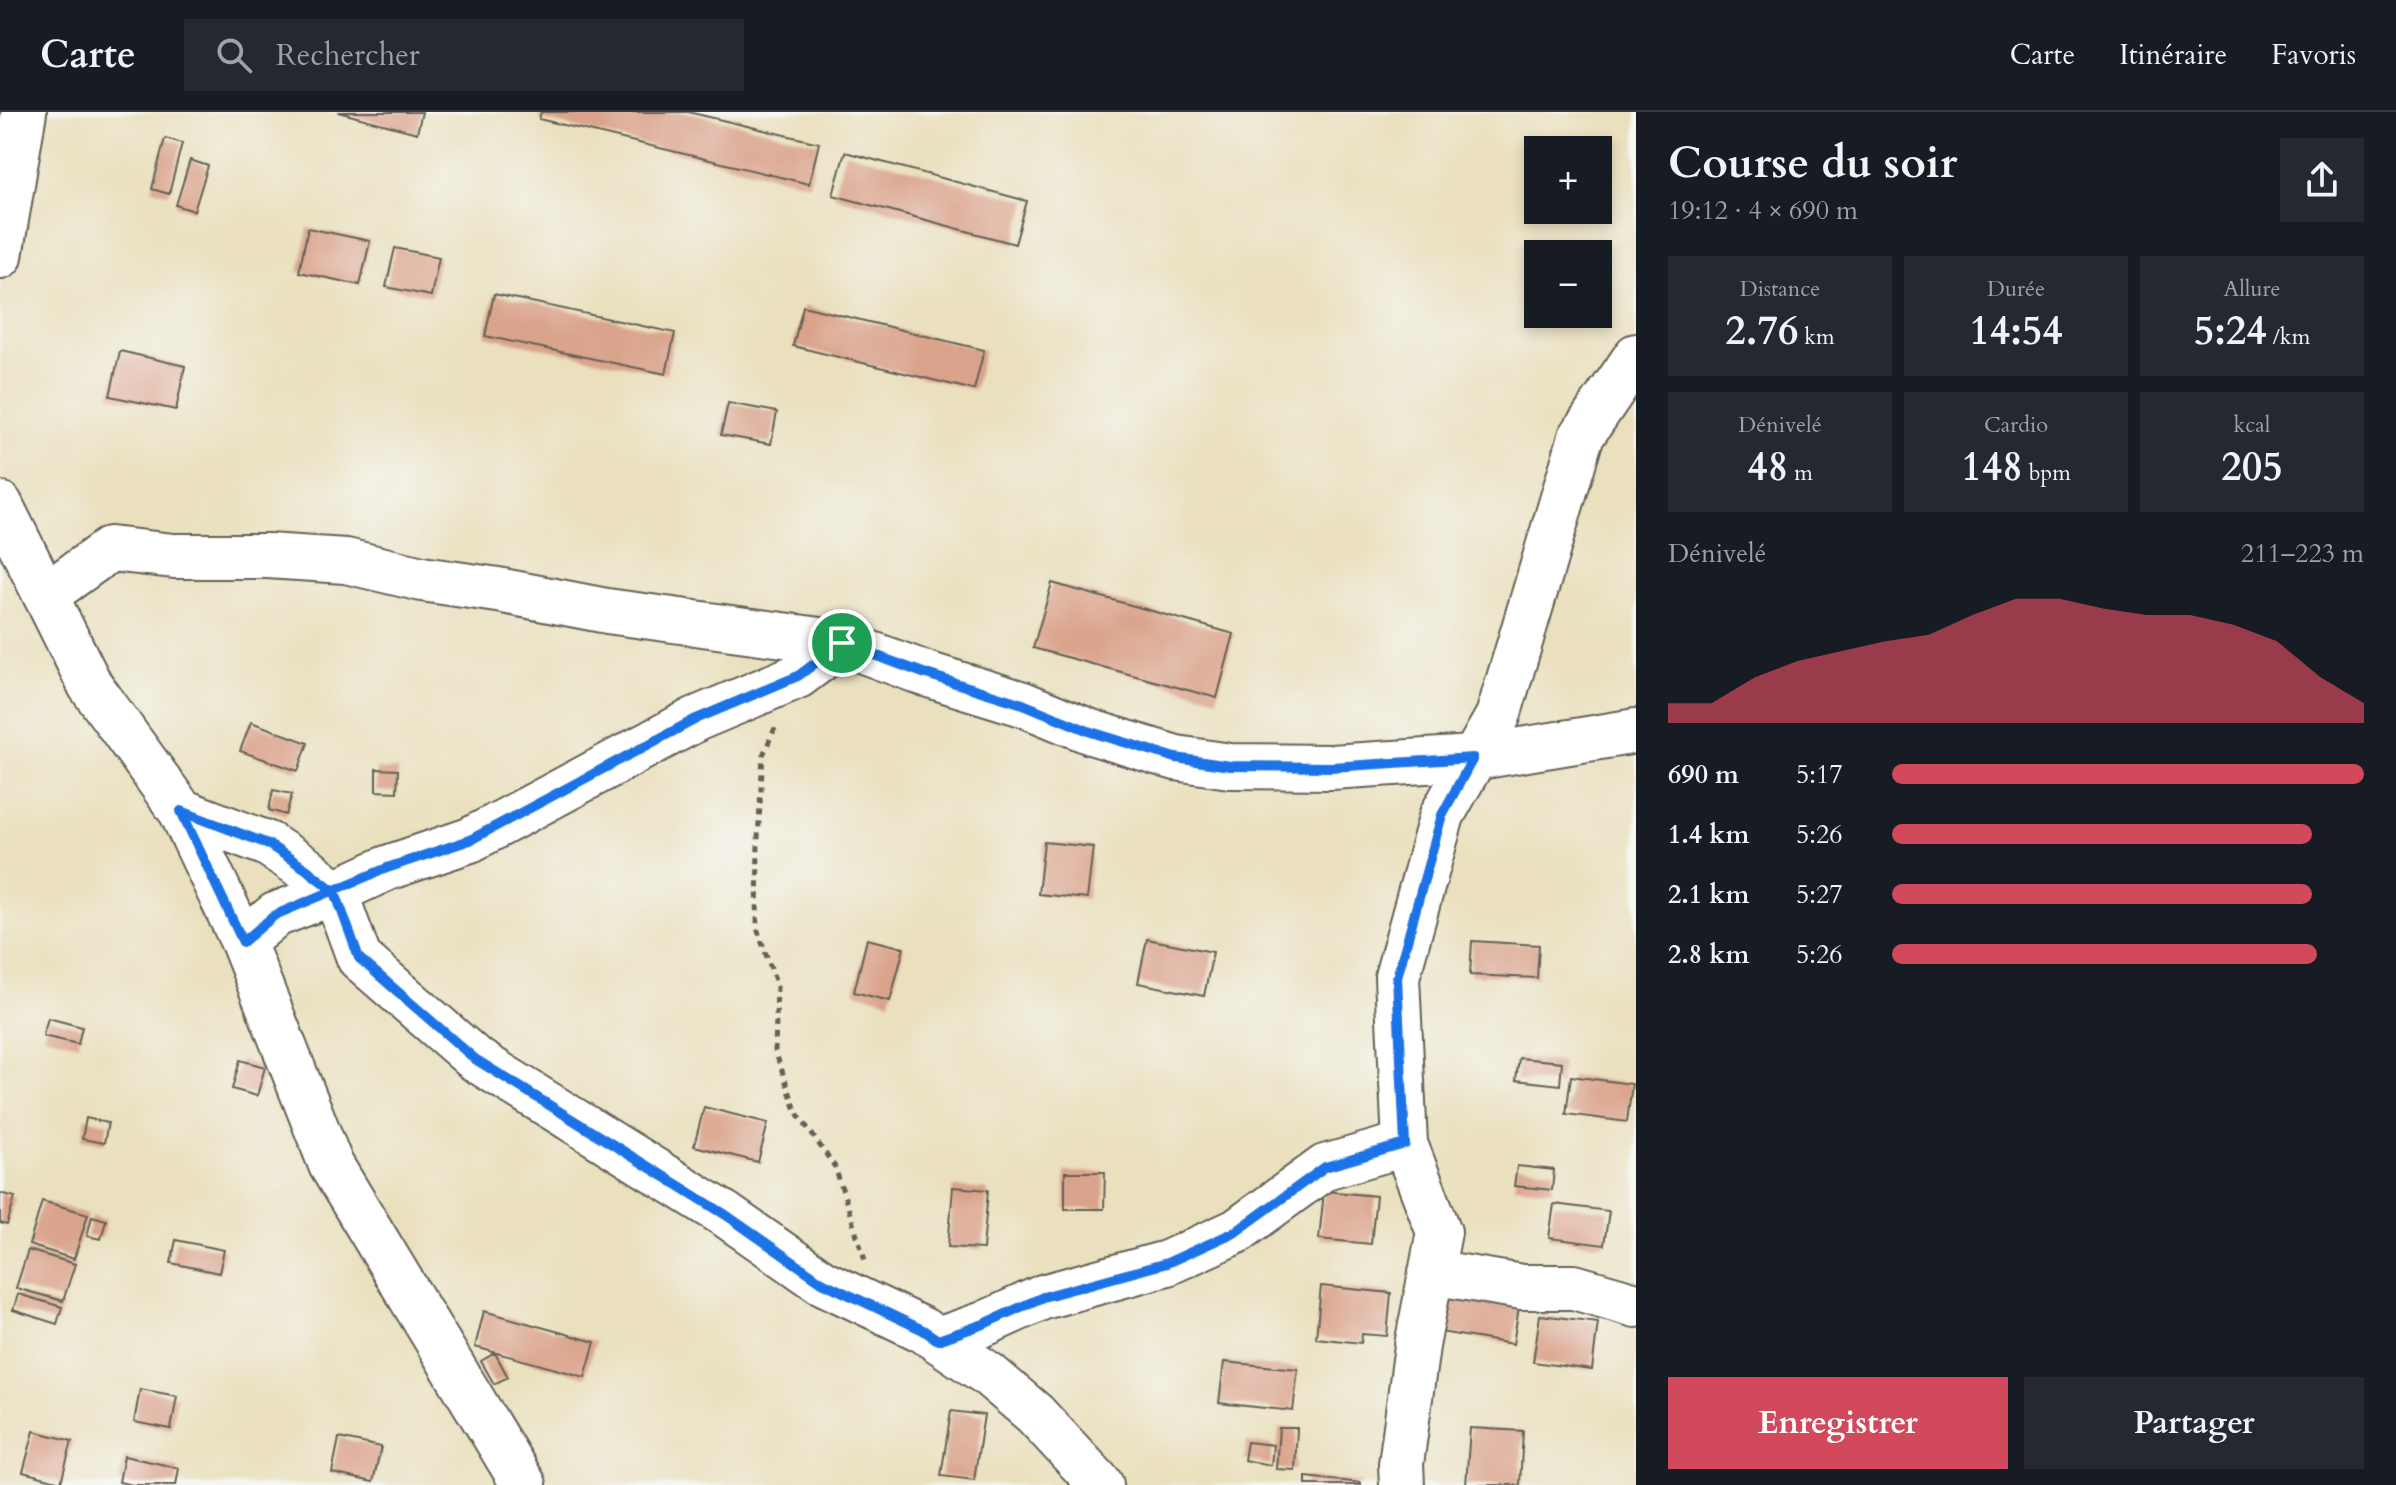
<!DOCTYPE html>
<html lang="fr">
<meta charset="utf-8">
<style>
body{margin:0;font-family:Cardo,serif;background:#242831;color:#f1f3f6;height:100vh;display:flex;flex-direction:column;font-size:30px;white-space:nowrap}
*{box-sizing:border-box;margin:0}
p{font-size:26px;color:#9ea1a6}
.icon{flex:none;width:44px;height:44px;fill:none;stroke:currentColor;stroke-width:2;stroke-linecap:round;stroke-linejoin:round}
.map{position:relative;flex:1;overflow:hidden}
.panel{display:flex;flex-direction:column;background:#171b24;width:760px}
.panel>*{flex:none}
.fabs{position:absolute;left:1524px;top:24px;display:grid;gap:16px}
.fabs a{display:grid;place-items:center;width:88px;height:88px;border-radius:0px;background:#171b24;box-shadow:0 4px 12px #0003;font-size:40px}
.pin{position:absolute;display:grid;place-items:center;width:68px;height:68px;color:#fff;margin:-34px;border:4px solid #fff;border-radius:50%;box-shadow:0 2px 8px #0007}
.round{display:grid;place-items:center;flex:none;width:84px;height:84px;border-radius:0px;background:#242831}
.overview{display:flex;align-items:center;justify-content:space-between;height:136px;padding:0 32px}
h1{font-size:44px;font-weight:700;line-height:60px}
.metrics{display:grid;grid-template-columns:repeat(3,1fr);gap:12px;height:136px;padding:8px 32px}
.metrics div{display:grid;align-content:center;border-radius:0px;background:#242831;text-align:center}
.metrics b{font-size:40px;font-weight:700}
.metrics small{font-size:22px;font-weight:400}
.metrics p{font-size:22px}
.chart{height:224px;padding:16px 32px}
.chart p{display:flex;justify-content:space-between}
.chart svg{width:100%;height:144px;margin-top:8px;fill:#d1495b;opacity:.7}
.primary-button{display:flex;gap:16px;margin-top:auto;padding:16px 32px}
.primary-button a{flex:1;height:92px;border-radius:0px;background:#d1495b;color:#fff;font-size:32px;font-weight:700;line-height:92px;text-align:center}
.primary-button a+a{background:#242831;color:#f1f3f6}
ul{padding:0 32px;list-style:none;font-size:26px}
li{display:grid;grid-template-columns:128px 96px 1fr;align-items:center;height:60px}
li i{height:20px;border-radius:10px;background:#d1495b}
header{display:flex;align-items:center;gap:48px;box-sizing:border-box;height:112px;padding:0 40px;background:#171b24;border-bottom:2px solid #363941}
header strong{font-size:38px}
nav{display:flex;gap:44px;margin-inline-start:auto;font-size:28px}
.search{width:560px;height:72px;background:#242831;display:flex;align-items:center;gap:20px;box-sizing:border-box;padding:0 28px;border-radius:0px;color:#9ea1a6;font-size:30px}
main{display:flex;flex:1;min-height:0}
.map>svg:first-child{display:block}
</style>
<header>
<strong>Carte</strong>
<div class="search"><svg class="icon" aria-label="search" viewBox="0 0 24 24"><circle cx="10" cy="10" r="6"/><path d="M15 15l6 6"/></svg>Rechercher</div>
<nav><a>Carte</a><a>Itinéraire</a><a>Favoris</a></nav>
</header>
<main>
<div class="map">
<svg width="1636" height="1373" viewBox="0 0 1636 1373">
<rect width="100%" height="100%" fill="#f6f6f2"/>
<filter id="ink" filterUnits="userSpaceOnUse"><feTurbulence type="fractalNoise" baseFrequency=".0125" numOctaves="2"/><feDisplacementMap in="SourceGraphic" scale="16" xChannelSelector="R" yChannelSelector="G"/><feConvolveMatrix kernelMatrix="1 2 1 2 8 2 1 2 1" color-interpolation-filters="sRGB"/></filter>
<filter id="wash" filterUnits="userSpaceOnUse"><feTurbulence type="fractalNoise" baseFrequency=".006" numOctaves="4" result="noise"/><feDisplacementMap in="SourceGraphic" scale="32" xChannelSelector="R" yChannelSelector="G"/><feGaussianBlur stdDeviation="1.8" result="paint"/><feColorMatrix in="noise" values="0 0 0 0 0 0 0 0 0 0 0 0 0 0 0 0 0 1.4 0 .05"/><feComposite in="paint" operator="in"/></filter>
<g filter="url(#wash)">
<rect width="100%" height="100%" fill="#eae0be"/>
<g id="blocks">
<!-- building -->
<path fill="#daa38b" d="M338,0H422L417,21Z
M541,0H688L819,31L809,72L539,7Z
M165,26L182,31L169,82L152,77Z
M845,40L1027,89L1015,132L833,83Z
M190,48L208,54L194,99L176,93Z
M308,116L370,129L360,173L299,160Z
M395,136L439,145L431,184L386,175Z
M494,182L675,221L666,262L485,224Z
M803,194L984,238L974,278L793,234Z
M120,239L185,254L176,298L110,284Z
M728,291L777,300L771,332L721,323Z
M1052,471L1234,522L1217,586L1033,536Z
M251,610L308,631L298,659L240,639Z
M376,657L398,658L397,680L376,679Z
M273,678L292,682L286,703L269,698Z
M1044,730L1093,735L1087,787L1038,782Z
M867,827L904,836L890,889L854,880Z
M1147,827L1213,840L1204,884L1138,871Z
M1472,829L1539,833L1537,866L1470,863Z
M48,906L82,915L78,932L43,924Z
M1519,946L1562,950L1560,973L1516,968Z
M240,948L265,955L257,984L232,977Z
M1571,964L1632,972L1627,1010L1566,1002Z
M704,995L768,1011L758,1050L694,1034Z
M86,1006L108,1011L104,1031L82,1027Z
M1517,1054L1554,1058L1552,1078L1514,1074Z
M1065,1060H1105L1104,1097H1065Z
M953,1075L988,1078L983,1137L948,1135Z
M1324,1079L1376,1084L1371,1132L1319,1127Z
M0,1081L15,1085L7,1113L0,1111Z
M42,1089L88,1102L74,1147L29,1133Z
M1554,1092L1609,1099L1604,1133L1549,1126Z
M92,1104L106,1108L101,1127L87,1124Z
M176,1128L224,1138L219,1161L171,1151Z
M28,1138L75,1152L63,1189L16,1176Z
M1321,1174L1391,1181L1387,1224L1362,1222L1361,1231L1316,1226Z
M18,1182L62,1195L57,1212L13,1198Z
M1446,1184L1519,1195L1513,1232L1440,1220Z
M484,1199L595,1230L585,1265L475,1235Z
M1540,1203L1598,1210L1592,1258L1533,1250Z
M495,1241L508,1265L494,1272L481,1249Z
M1224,1250L1298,1257L1293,1299L1219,1291Z
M140,1277L177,1284L171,1317L134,1310Z
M951,1299L984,1303L974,1368L941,1364Z
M1279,1316H1297L1295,1358L1276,1357Z
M1470,1316L1523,1319L1520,1373H1466Z
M34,1319L72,1329L61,1370L23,1360Z
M339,1326L381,1335L373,1370L332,1361Z
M1247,1330L1273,1333L1271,1353L1244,1348Z
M124,1344L179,1356L176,1373H133L119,1370Z
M1306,1365L1361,1371V1373H1306Z"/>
</g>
</g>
<g filter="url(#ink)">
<use href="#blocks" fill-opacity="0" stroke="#646155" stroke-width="2"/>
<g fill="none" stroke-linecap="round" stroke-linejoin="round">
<defs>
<path id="minor" d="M0,144L24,0
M0,392L90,573L181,699L243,830L331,1053L524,1373
M46,483L110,437L174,444H267L346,449L422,467L498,478L607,499L842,531L798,564L696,607L470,728L387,756L335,780L306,757L268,732L181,699
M842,531L926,562L1023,592L1091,620L1176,646L1230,654L1331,655L1473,646L1636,619
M243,830L275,803L335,780L359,846L475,947L726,1103L822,1170L923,1218L988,1262L1035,1302L1101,1373
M1431,1160L1522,1175H1574L1636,1193
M938,1228L984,1212L1043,1185L1167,1151L1237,1119L1325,1055L1405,1032
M1402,1373L1401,1352L1417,1234L1439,1120L1405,1032L1397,865L1442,703L1498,604L1581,325L1636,244"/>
</defs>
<!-- minor casing -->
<use href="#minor" stroke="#646155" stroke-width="48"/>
<!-- path -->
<path stroke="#646155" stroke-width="5" stroke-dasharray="6 6" stroke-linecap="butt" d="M775,616L763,643L758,726L757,816L777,874L775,939L797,1001L835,1055L865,1148"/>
<!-- minor -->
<use href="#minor" stroke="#fff" stroke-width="44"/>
</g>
</g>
<g fill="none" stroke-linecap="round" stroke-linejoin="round" filter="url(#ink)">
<defs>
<path id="route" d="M842,531L798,564L696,607L470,728L387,756L275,803L243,830L181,699L268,732L306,757L335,780L359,846L475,947L726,1103L822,1170L923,1218L938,1228L984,1212L1043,1185L1167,1151L1237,1119L1325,1055L1405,1032L1397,865L1442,703L1473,646L1331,655L1230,654L1176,646L1091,620L1023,592L926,562L842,531"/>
</defs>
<!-- route casing -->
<use href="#route" stroke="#fff" stroke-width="16"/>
<!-- route -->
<use href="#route" stroke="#1a73e8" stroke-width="10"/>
</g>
</svg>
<div class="fabs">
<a>+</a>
<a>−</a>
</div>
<div class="pin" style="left:842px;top:531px;background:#1e9e55"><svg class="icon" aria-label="arrive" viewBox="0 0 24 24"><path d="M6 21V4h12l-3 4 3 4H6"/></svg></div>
</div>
<section class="panel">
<div class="overview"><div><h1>Course du soir</h1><p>19:12 · 4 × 690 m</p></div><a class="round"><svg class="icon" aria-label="share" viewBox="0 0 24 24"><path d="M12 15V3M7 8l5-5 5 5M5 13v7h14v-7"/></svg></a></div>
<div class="metrics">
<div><p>Distance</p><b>2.76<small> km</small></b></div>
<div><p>Durée</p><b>14:54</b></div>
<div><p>Allure</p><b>5:24<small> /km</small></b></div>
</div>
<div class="metrics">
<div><p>Dénivelé</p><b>48<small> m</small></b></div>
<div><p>Cardio</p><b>148<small> bpm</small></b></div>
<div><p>kcal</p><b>205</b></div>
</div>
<div class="chart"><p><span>Dénivelé</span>211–223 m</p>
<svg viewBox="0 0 160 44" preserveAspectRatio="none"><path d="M0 44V38L10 38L20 30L30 25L40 22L50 19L60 17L70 11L80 6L90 6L100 9L110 11L120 11L130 14L140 19L150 30L160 38V44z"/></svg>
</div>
<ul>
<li><b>690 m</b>5:17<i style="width:100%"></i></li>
<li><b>1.4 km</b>5:26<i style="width:89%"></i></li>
<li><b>2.1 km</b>5:27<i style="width:89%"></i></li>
<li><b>2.8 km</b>5:26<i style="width:90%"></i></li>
</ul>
<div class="primary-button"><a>Enregistrer</a><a>Partager</a></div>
</section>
</main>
